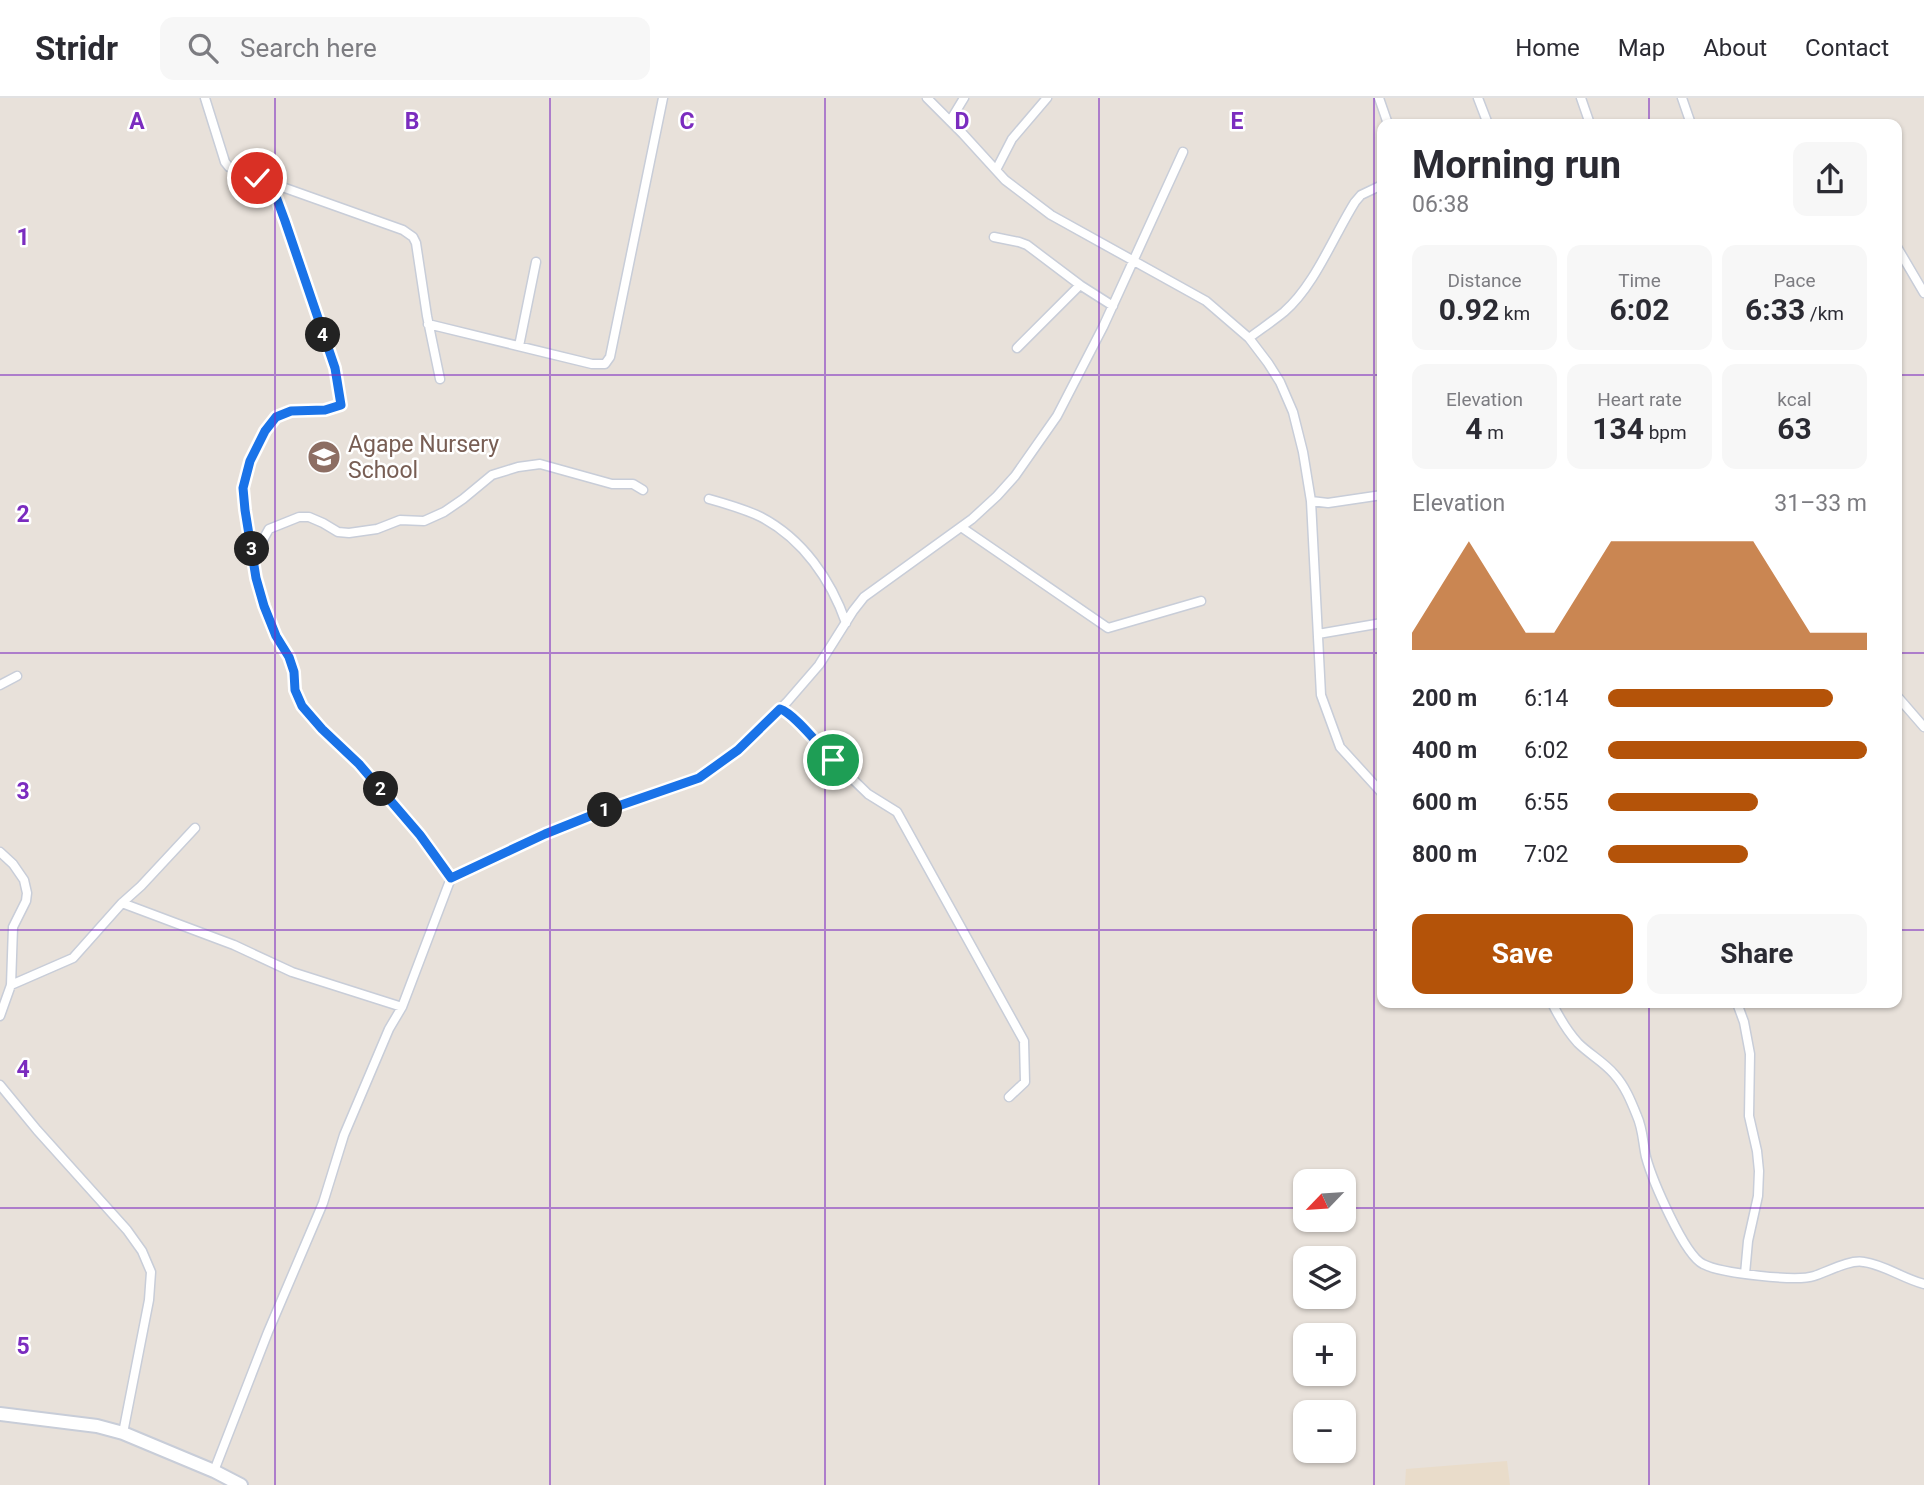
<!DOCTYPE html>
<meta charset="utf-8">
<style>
body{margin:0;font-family:Roboto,sans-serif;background:#f7f7f7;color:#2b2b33;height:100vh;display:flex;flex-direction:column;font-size:26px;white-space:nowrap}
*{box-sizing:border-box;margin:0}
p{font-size:23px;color:#7c7c81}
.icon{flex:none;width:38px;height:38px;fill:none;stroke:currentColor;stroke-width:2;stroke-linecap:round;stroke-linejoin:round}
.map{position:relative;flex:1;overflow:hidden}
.panel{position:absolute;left:1377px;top:21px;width:525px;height:889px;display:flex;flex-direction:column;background:#fff;border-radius:14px;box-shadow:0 2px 5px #0004}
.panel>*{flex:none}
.needle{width:46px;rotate:245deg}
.controls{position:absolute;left:1293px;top:1071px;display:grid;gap:14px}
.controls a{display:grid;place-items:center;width:63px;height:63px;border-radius:14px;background:#fff;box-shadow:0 2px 5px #0004;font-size:35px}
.pin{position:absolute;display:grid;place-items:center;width:60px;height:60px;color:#fff;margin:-30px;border:4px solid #fff;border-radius:50%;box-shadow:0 2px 7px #0007}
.km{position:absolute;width:35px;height:35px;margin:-18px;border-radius:50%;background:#222;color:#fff;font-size:19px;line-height:35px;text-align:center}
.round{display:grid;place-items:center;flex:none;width:74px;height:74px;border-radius:14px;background:#f7f7f7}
.summary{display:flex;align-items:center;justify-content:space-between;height:119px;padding:0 35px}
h1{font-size:38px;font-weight:700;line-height:52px}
.stats{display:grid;grid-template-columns:repeat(3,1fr);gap:10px;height:119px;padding:7px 35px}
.stats div{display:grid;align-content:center;border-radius:14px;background:#f7f7f7;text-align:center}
.stats b{font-size:30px;font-weight:700}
.stats small{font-size:19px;font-weight:400}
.stats p{font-size:19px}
.chart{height:196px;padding:14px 35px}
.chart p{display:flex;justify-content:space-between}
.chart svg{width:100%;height:126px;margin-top:7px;fill:#b45309;opacity:.7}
.action{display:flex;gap:14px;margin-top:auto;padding:14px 35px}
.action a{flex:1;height:80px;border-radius:14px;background:#b45309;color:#fff;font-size:28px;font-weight:700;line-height:80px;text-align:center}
.action a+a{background:#f7f7f7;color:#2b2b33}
ul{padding:0 35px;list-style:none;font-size:23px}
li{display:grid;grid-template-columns:112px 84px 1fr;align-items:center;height:52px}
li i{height:18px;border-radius:9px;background:#b45309}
header{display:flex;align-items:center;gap:42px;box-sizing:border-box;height:98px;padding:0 35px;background:#fff;border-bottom:2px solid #e1e1e2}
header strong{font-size:33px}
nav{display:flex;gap:38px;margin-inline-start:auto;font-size:24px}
.search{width:490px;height:63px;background:#f7f7f7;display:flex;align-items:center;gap:18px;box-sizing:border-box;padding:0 24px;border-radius:14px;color:#7c7c81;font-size:26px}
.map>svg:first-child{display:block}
</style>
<header>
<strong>Stridr</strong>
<div class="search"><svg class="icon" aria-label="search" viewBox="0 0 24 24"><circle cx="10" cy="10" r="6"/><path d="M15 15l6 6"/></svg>Search here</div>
<nav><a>Home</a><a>Map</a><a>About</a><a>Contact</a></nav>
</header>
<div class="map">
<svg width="1924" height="1387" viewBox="0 0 1924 1387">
<rect width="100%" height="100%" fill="#e8e1da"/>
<!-- education -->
<path fill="#e9dcca" d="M1507,1363L1510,1387H1405L1406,1371Z"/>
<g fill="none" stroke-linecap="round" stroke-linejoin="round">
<defs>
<path id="street" d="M205,0L225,64L229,69L271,85L285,123L335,270L341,307L325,311L291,313L276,319L265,333L250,363L243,390L245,413L256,479L264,507L276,538L289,559L294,574L295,592L302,608L322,630L359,666L420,737L451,780L402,909L389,931L344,1037L323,1105L268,1234L214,1373
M927,0L963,36L1005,82L1051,117L1206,203L1249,240L1268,265L1280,284L1293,314L1303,354L1311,403L1321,597L1340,649L1382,695
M1379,0L1388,26
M1478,0L1488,26
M1581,0L1590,26
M1682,0L1691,26
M950,23L964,0
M996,72L1012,41L1047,0
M271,85L403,132L413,139L416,145L427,218L440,281
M994,139L1019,144L1027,147L1080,187
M1897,149L1924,195
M428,226L592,266H605L610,259L663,0
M1249,240C1261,231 1273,223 1284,214C1315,187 1333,139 1355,104L1361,97L1382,87
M519,248L536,164
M1017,250L1080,187L1113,208
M709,401C727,406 745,411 761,419C803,441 831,482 846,525
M1311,403L1328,405L1382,397
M961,429L1108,530L1201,503
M254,458L269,431L299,419H309L323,425L338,434L349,435L377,431L400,422L424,423L444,414L463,401L492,377L518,369L540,366L612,386H633L643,392
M1318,536L1382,525
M0,587L17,578
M1897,598L1924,629
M781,611L785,612L796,622L833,662L868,696L897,714L1024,943L1025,984L1009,999
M0,754L13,766L24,782L27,795L26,803L13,829L11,887L0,918
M451,780L545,736L595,716L682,687L699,680L714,670L738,652L787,604L819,567L853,513L864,499L972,421L997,398L1015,378L1057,318L1103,229L1183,54
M122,805L234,847L292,874L402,909
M11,887L73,860L122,805L141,788L195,730
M1552,905C1559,919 1567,933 1578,945C1589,956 1604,964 1614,976C1625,988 1631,1003 1637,1018C1643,1031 1643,1046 1646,1059C1652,1081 1684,1157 1703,1166C1720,1175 1796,1184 1814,1178C1827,1174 1850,1161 1864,1164C1885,1167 1904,1181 1924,1186
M1737,905L1744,924L1750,956L1749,1018L1757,1053L1759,1073L1758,1098L1748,1143L1745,1176
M0,987L37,1032L127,1132L142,1153L151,1174L149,1202L123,1335"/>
<path id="secondary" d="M0,1316L97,1328L123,1335L214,1373L241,1387"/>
</defs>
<!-- street casing -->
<use href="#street" stroke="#c8cdd8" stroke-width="11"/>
<!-- secondary casing -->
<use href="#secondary" stroke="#c8cdd8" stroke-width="16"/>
<!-- street -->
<use href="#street" stroke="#fff" stroke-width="8"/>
<!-- secondary -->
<use href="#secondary" stroke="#fff" stroke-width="12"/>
</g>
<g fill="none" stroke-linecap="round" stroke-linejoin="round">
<defs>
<path id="route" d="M257,80L271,85L285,123L335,270L341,307L325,312L291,313L276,319L265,333L250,363L243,390L245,412L256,480L264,508L276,538L289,559L294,574L295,592L302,608L322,631L359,666L420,737L451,780L545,736L595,716L699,680L738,652L780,611C794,615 821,650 833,662"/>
</defs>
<!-- route casing -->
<use href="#route" stroke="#fff" stroke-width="14"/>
<!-- route -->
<use href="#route" stroke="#1a73e8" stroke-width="9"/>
</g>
<!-- grid -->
<path fill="none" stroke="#7b2cbf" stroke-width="2" stroke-opacity="0.55" d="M275,0V1387M550,0V1387M825,0V1387M1099,0V1387M1374,0V1387M1649,0V26M0,277H1382M1897,277H1924M0,555H1382M1897,555H1924M0,832H1382M1897,832H1924M1649,905V1387M0,1110H1306M1344,1110H1924"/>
<!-- icons -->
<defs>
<symbol id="school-disc" viewBox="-11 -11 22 22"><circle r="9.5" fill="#8d6e63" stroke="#fff"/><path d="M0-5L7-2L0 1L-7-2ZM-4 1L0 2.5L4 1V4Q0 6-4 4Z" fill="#fff"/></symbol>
</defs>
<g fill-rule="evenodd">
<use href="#school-disc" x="305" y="340" width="38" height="38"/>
</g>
<g text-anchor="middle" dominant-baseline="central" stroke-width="5" stroke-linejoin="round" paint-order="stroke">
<!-- education labels -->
<g font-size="23" fill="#785e54" stroke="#fff" text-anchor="start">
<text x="348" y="346">Agape Nursery<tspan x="348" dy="26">School</tspan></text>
</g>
</g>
<g font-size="23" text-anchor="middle" font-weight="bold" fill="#7b2cbf" stroke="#fff" stroke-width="5" stroke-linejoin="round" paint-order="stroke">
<text x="137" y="31">A</text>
<text x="412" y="31">B</text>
<text x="687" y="31">C</text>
<text x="962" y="31">D</text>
<text x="1237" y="31">E</text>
<text x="23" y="147">1</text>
<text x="23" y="424">2</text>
<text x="23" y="701">3</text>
<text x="23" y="979">4</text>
<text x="23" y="1256">5</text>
</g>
</svg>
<div class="controls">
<a><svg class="needle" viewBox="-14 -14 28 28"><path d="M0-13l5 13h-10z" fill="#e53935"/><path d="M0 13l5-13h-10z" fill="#7c7c81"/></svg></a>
<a><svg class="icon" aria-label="layers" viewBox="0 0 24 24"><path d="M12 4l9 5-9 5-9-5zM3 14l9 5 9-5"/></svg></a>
<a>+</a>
<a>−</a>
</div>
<div class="pin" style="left:833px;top:662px;background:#1e9e55"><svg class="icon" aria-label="arrive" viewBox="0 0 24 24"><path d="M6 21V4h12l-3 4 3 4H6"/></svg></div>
<div class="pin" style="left:257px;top:80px;background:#d93025"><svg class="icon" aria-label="check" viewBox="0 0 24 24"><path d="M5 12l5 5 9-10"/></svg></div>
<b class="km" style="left:605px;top:712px">1</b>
<b class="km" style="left:381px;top:691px">2</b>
<b class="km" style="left:252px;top:451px">3</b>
<b class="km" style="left:323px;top:237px">4</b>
<section class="panel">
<div class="summary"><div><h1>Morning run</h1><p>06:38</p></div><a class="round"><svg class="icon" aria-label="share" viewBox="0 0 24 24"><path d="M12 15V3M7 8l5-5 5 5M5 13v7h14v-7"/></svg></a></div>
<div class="stats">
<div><p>Distance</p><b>0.92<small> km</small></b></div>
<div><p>Time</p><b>6:02</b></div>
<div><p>Pace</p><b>6:33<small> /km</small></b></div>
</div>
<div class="stats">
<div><p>Elevation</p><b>4<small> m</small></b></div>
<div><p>Heart rate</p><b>134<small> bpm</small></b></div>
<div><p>kcal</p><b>63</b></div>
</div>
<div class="chart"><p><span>Elevation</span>31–33 m</p>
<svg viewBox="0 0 160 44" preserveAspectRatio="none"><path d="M0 44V38L10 22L20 6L30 22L40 38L50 38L60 22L70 6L80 6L90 6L100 6L110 6L120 6L130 22L140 38L150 38L160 38V44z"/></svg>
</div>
<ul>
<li><b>200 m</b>6:14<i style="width:87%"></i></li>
<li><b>400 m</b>6:02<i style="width:100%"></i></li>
<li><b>600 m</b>6:55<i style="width:58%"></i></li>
<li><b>800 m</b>7:02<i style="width:54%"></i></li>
</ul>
<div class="action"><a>Save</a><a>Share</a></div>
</section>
</div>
